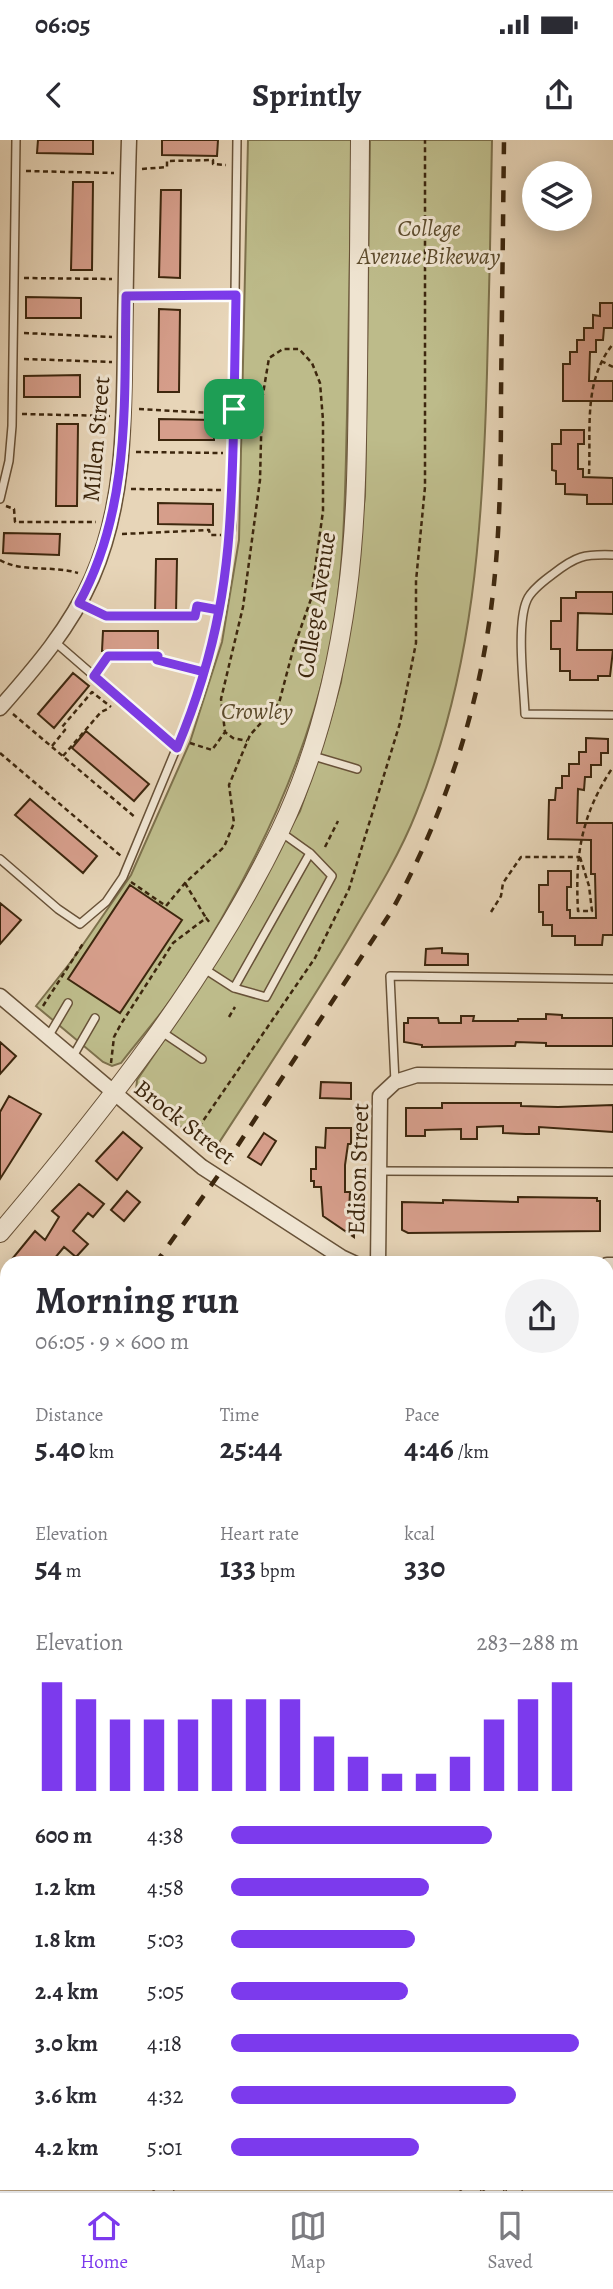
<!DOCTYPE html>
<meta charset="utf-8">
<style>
body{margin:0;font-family:Alegreya,serif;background:#f2f2f3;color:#2b2b33;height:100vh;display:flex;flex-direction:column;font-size:26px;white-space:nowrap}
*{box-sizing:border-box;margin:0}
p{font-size:23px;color:#7c7c81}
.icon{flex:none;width:38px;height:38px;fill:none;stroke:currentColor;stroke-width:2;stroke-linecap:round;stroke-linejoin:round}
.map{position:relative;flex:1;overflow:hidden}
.sheet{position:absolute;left:0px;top:1116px;width:614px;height:934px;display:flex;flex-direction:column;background:#fff;border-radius:21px 21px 0 0;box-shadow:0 4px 18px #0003}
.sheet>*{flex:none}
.controls{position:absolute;left:522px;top:21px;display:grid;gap:14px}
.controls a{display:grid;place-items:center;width:70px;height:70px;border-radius:50%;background:#fff;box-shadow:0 4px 18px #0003;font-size:35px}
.pin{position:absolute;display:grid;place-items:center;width:60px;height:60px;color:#fff;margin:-30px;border-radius:14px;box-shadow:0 4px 10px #0006}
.round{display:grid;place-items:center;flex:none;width:74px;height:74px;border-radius:37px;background:#f2f2f3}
.summary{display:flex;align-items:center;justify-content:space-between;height:119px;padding:0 35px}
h1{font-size:38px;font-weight:700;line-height:52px}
.stats{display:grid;grid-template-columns:repeat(3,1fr);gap:10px;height:119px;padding:7px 35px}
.stats div{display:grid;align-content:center}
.stats b{font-size:30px;font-weight:700}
.stats small{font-size:19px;font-weight:400}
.stats p{font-size:19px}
.chart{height:196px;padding:14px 35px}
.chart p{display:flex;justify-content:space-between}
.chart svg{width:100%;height:126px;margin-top:7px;stroke:#7c3aed;stroke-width:6}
ul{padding:0 35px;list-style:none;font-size:23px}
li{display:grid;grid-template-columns:112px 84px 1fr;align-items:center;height:52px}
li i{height:18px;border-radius:9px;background:#7c3aed}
.status{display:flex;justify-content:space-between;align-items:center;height:49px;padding:0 35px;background:#fff;direction:ltr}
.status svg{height:19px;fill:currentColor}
header{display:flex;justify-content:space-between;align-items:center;height:91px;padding:0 35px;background:#fff;font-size:32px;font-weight:700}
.tabs{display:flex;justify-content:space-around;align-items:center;height:98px;border-top:2px solid #e1e1e2;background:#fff;font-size:19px;color:#7c7c81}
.tabs a{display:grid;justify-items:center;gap:4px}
.tabs .current{color:#7c3aed}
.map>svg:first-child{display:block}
</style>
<div class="status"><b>06:05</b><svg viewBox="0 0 49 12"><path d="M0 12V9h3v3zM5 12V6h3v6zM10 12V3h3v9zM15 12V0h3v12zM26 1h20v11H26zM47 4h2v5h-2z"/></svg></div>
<header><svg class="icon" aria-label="back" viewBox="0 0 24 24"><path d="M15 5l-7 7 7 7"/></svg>Sprintly<svg class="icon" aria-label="share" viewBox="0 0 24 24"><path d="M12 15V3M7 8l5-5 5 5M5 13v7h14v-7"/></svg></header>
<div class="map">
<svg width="613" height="2051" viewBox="0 0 613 2051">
<rect width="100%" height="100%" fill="#e7d5b8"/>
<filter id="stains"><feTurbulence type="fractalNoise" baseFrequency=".00286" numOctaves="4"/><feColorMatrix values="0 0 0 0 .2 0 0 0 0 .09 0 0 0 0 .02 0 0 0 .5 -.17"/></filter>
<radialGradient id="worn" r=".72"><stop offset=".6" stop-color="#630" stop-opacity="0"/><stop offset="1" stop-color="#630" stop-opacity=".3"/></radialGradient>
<!-- green -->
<path fill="#bdbb8a" stroke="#7d714c" stroke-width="2" d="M248,0H352C350,92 349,183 347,275C345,356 345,442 327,522C300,639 245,747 179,848C162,874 140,898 121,923L112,926L103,922L36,866L73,819L131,735L190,602L222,502L239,400Z
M370,0H492C491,78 489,155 487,233C483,383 474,533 416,673C401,711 379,748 358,783C313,861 262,936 213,1012L136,951L137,940L188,865L300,671L326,595L341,542L365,356Z"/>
<!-- building -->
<path fill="#d69e8b" stroke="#3d270e" stroke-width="2" d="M38,0H93V14L37,13Z
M162,0H218L217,16L162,15Z
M73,42H93L92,130H71Z
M161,50H181L180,138L159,137Z
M26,157L81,158V178H26Z
M600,163H613V188H604L603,200H596V212H590L589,241H613V261H563V224H570V212H577V200H584V188H593V175L600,176Z
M159,169L180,170L179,252H158Z
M80,235V257H24V236Z
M159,279L214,280V300H159Z
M57,284H78L77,366H56Z
M561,290H584V304H578V329H583V337L613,338V364H587V355L565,354V344H556V331L552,330V304H561Z
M158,363L213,364V385L158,384Z
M4,393L60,394L59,415L3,413Z
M156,419H177L176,474H155Z
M576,452H613V474L578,473L577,510H613L610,536H598V540H570V531H560V509H551V481H561V458H576Z
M103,491H158V511H102Z
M73,533L89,546L54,588L38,574Z
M86,591L149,644L134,661L72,608Z
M586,598L608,599V613H601V625H591V637H585L584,650L578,649L577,683H613V795H603L602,805H575V796H552V785H543V772H539V745H548V731H571V747H567V770H570V778H596L595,734H591V700L548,699L549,660H555L556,648H562V636H569V624H579V612H586Z
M30,659L97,716L83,733L15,675Z
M130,745L182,780L120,873L68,839Z
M0,763L21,780L0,804Z
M442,808V813L468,814V825H425L426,809Z
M546,874L562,875V878H613V906H546V903L516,902L515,906L422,907V905L404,902V883H408V878H438L439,883H461V876H474L473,881H518V879H546Z
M0,902L16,916L0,934Z
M321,942L351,943V959L320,958Z
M9,956L41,974L0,1039V972Z
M442,963H521V966L558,967L613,965V992L539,987V994H526L503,993V986L477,987V999H461V989L425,990V996H406V968H442Z
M326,988H351V1004H348L345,1025V1052H350L349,1071L354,1072V1097L323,1076L321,1047H314V1041H311V1029H316V1007L325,1008Z
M123,992L142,1008L117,1040L96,1021Z
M264,993L276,1001L261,1025L248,1017Z
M79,1044L104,1064L93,1077L88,1073L73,1091L88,1104L76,1117L64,1107L50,1124H8L35,1091L45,1100L59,1077L52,1071Z
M127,1051L140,1062L124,1081L111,1070Z
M518,1057L597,1058V1061H600V1091L408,1093L402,1090V1062L443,1063V1060L518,1062Z"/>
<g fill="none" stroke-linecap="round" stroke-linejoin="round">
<defs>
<path id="service" d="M126,156L236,155
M0,359L9,321L12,286L16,0
M613,415C584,414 576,416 553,434C545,440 531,450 527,460C516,484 524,547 525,574L613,575
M55,502L177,608
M310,615L357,629
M0,719L58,769L80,784L106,762L123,737L191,573L212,507L221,464L232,385L237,0
M203,828L234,848L310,713L282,693
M234,848L266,857L332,736L310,713
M159,890L202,919
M48,897L68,863
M72,918L95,878
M395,942L390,836L613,839
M379,1031L613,1032
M607,1881H613"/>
<path id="minor" d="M0,568C35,528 70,488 92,438C126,360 124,276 125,192C126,128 127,64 129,0
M0,856L202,1027L341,1117L356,1124
M378,1124L380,956L395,942L417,935L613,937
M607,1125H613
M0,1265L7,1271
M607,1583L613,1576
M607,1776H613
M607,1793H613
M0,1860L7,1857
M0,1907L7,1913
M607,1977H613
M158,2044L166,2051
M465,2044L473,2051
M488,2044L496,2051
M514,2051L516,2044"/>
<path id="tertiary" d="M0,1093C105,969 209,838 280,691C315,618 336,535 347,455C357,382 357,307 358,234C359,156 359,78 360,0"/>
</defs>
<!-- service casing -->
<use href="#service" stroke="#685238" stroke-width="10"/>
<!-- minor casing -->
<use href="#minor" stroke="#685238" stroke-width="17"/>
<!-- tertiary casing -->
<use href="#tertiary" stroke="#685238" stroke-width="20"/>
<!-- path -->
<path stroke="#3d270e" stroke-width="2.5" stroke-dasharray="5 3.5" stroke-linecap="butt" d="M142,29L167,27V21L213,20V24L226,25
M26,31L114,33
M24,138L112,139
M24,193L112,197
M24,219L112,222
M601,221L613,227
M139,269L211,273L210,268L222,269
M22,274L110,276
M136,312L223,313
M589,334C591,288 583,241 613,204
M131,349L223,350
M6,366L14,369L15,382H96
M122,394L209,390L210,395H221
M0,420C22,433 53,425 78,433
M91,469L106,476H195L197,466L211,468
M100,527L108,516H157V520L193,529
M13,574L136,678
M190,603L212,610L225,592
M52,606L65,590L62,587L92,552L111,567
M0,613L121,716
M63,616L101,572L110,568
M325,707L338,681
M580,717L589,746L592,771H578C575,715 581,675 613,627
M131,742L166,766L185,743L224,707L234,683L229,645L250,595L279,563L293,510L311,459L323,371V280L320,243L312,223L299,209H283L269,218L262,260L260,340L243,467L221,559L225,592L233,598L247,601
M185,743L206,778
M491,772L501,756L503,743L521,717H580
M43,866L84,802
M229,877L235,867
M111,923L114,897L121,884L173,803L206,778L210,783
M194,994L315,818L349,749L400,583L416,503V441L425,347V0"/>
<!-- service -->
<use href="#service" stroke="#efe4d1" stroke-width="7"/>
<!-- minor -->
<use href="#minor" stroke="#efe4d1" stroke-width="14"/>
<!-- tertiary -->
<use href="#tertiary" stroke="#efe4d1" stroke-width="18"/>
<!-- rail -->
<path stroke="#3d270e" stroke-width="4.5" stroke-dasharray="12 12" stroke-linecap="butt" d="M155,1124L217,1037L391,772C436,691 469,599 485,508C500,425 501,339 501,255C502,170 503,85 504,0
M0,1353L7,1342"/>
</g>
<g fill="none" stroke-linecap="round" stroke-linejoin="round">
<defs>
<path id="route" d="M234,269C232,358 231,446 204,532L157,520L158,516H108L94,536L177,608C196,563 210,518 219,470L197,466L195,476H106L79,463C131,369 124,260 126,156L236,155L234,269"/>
</defs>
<!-- route casing -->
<use href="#route" stroke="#fff" stroke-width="14"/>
<!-- route -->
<use href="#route" stroke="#7c3aed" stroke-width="9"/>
</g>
<g text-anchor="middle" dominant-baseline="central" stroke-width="6" stroke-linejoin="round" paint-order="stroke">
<!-- park labels -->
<g font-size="24" font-style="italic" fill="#5d4c2d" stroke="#efe4d1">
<text x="429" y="88">College<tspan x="429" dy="28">Avenue Bikeway</tspan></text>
<text x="257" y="571">Crowley</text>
</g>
<!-- street labels -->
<g font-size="24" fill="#3d270e" stroke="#efe4d1">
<text transform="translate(96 299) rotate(-85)">Millen Street</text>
<text transform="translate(316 465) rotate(-81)">College Avenue</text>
<text transform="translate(185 982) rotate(38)">Brock Street</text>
<text transform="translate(358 1029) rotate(-88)">Edison Street</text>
</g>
</g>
<rect width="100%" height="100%" filter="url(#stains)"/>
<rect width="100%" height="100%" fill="url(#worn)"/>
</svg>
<div class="controls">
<a><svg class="icon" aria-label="layers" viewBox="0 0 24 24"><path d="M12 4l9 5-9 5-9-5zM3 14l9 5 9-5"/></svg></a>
</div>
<div class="pin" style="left:234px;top:269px;background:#1e9e55"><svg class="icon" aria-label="arrive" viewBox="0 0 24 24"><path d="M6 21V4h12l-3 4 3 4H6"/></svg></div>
<section class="sheet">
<div class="summary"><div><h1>Morning run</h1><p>06:05 · 9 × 600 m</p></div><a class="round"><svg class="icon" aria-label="share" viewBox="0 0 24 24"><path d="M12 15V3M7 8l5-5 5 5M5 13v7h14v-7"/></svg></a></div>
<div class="stats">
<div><p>Distance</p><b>5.40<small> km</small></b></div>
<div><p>Time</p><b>25:44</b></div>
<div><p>Pace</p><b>4:46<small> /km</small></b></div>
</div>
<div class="stats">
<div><p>Elevation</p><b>54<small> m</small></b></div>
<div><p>Heart rate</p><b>133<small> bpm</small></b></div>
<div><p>kcal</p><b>330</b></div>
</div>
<div class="chart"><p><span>Elevation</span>283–288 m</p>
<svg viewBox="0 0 160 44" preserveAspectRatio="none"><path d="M5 44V6M15 44V12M25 44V19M35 44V19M45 44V19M55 44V12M65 44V12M75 44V12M85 44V25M95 44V32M105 44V38M115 44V38M125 44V32M135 44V19M145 44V12M155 44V6"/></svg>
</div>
<ul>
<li><b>600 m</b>4:38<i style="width:75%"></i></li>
<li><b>1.2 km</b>4:58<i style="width:57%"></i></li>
<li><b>1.8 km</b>5:03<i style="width:53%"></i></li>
<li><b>2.4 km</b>5:05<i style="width:51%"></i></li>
<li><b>3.0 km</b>4:18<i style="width:100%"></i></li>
<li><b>3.6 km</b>4:32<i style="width:82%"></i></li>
<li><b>4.2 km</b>5:01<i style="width:54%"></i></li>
</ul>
</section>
</div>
<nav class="tabs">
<a class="current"><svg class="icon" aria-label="home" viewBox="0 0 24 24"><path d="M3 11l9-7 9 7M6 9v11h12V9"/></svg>Home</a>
<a><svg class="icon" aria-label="map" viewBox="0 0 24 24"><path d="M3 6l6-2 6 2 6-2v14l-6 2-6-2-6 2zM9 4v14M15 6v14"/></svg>Map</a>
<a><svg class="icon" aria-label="saved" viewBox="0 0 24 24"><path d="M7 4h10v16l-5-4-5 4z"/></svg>Saved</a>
</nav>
